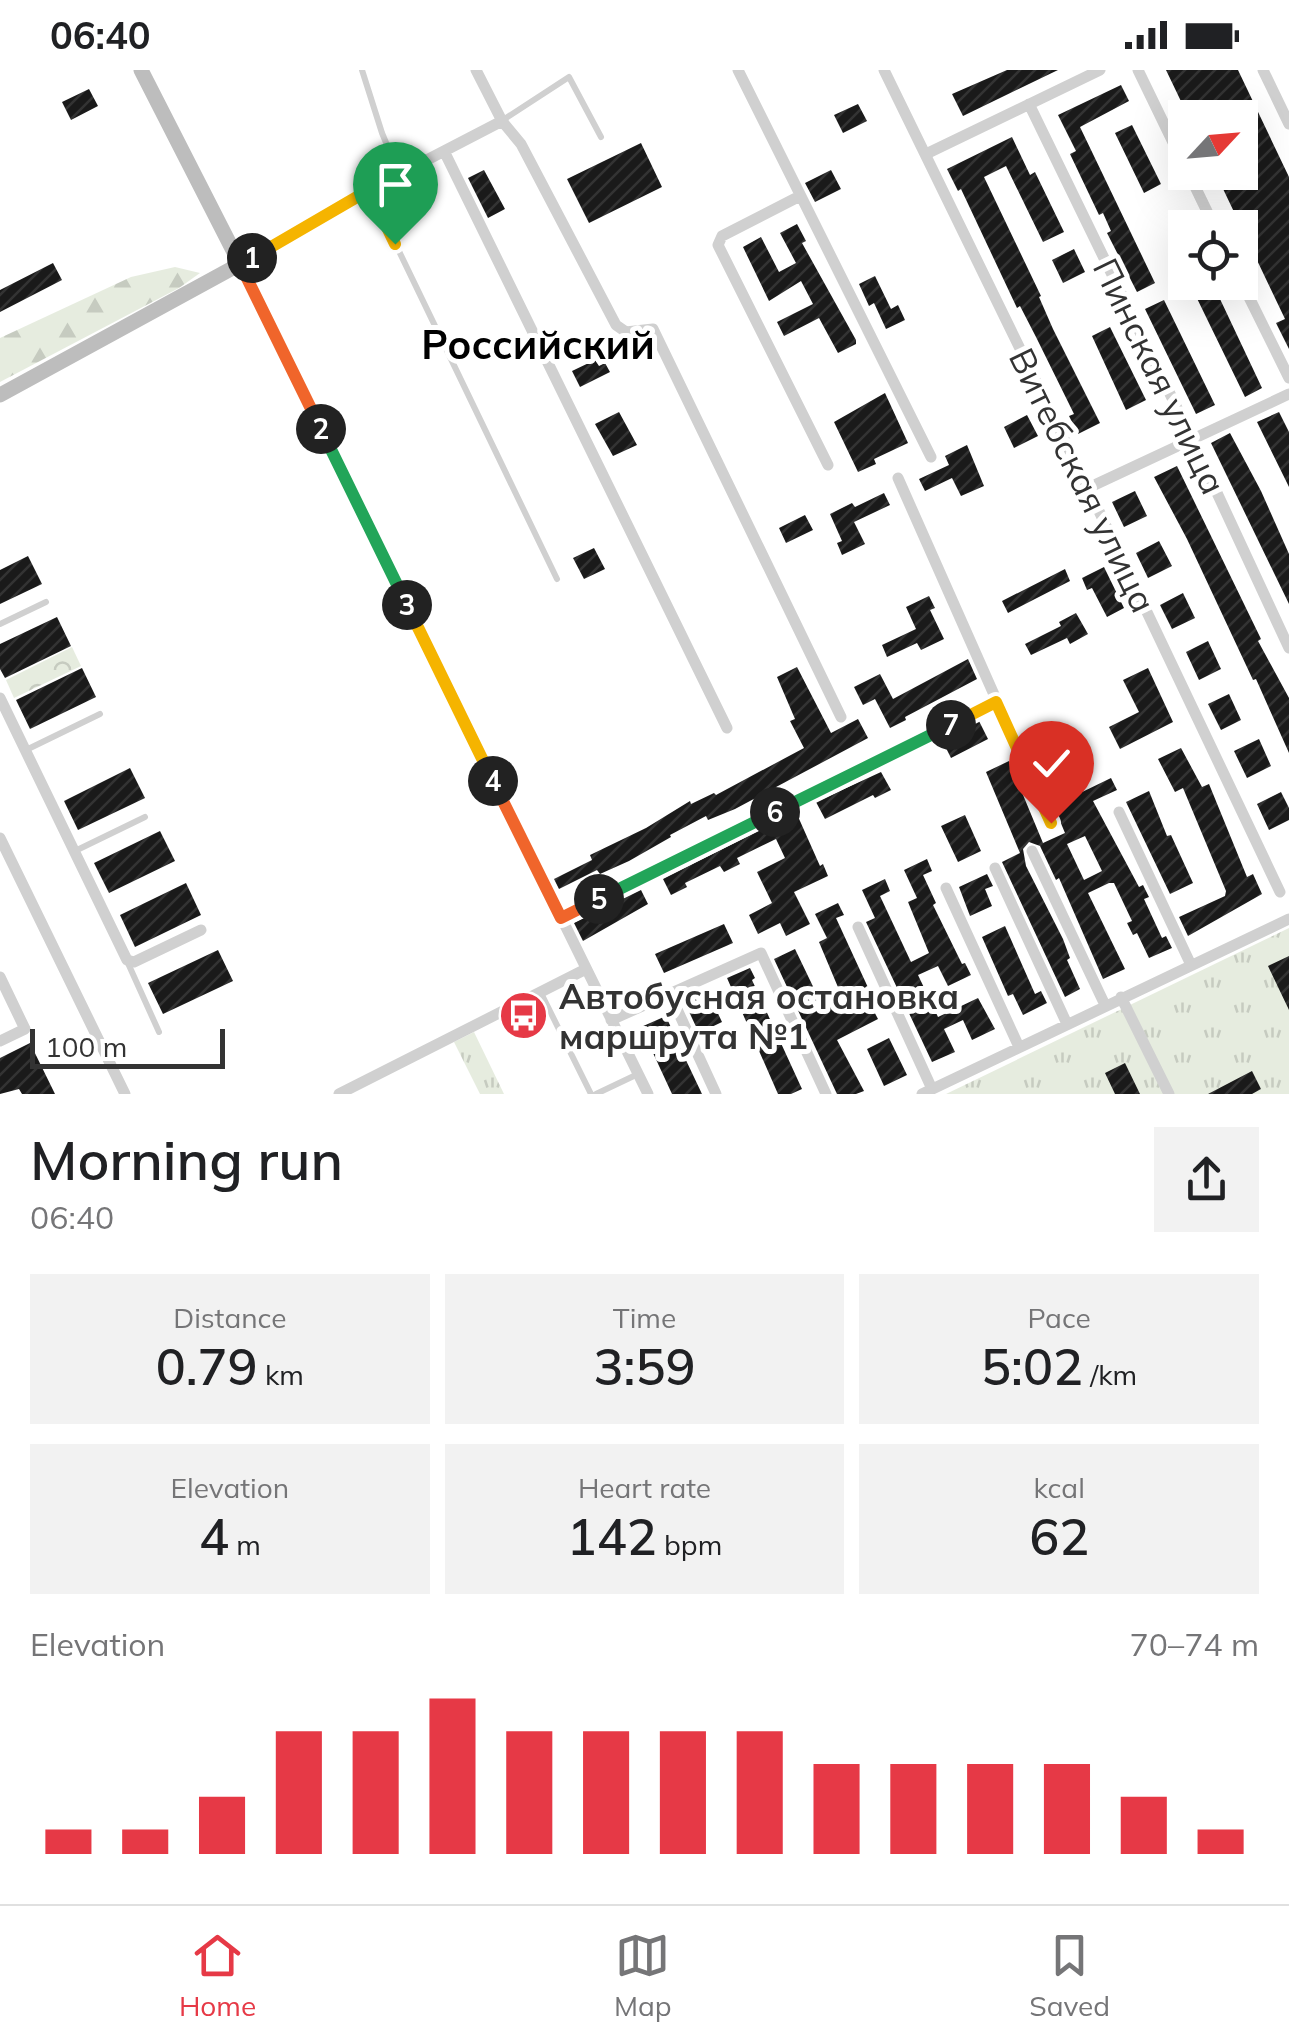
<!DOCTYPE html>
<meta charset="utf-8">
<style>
body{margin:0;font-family:Mulish,sans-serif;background:#f2f2f2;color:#202124;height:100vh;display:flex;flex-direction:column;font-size:38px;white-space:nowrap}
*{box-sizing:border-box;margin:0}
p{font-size:32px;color:#757577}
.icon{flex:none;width:55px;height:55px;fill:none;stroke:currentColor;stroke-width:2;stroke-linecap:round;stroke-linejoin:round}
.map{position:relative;height:1024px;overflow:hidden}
.sheet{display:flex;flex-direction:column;background:#fff;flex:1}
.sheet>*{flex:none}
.needle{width:65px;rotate:64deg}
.fabs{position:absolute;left:1168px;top:30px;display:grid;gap:20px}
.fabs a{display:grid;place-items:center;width:90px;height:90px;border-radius:0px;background:#fff;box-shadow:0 10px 40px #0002;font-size:50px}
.scale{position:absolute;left:30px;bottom:25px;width:195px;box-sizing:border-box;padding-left:10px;border:5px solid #333;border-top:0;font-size:28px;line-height:35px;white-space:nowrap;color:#333;-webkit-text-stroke:8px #fff;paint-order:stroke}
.pin{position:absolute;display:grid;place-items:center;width:85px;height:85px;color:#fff;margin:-102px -42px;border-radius:50% 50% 50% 0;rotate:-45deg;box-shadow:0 0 10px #0007}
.pin .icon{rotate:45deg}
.km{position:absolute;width:50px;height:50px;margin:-25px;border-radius:50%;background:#222;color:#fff;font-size:28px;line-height:50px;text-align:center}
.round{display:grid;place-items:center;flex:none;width:105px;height:105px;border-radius:0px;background:#f2f2f2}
.headline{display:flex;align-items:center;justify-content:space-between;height:170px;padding:0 30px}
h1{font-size:55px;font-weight:600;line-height:75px}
.metrics{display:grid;grid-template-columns:repeat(3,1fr);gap:15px;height:170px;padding:10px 30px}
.metrics div{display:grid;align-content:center;border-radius:0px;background:#f2f2f2;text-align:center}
.metrics b{font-size:50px;font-weight:600}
.metrics small{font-size:28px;font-weight:400}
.metrics p{font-size:28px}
.chart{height:280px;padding:20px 30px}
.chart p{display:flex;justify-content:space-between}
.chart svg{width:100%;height:180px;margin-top:10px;stroke:#e63946;stroke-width:6}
.status{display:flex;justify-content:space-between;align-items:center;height:70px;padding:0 50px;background:#fff;direction:ltr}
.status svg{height:28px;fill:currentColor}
.dock{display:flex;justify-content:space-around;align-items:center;height:140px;border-top:2px solid #e0e0e0;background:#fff;font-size:28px;color:#757577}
.dock a{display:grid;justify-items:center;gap:5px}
.dock .on{color:#e63946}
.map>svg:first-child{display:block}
</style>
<div class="status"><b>06:40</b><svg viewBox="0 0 49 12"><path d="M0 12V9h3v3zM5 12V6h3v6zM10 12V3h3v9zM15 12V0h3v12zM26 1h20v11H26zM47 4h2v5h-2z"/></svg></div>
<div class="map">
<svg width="1289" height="1024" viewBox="0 0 1289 1024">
<defs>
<pattern id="grass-tufts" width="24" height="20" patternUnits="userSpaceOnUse" patternTransform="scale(2.5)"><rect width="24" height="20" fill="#e6ecdf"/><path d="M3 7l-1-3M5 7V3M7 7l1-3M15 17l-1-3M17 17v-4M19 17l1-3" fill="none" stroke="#c6cbc0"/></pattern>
<pattern id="forest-firs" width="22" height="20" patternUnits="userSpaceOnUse" patternTransform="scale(2.5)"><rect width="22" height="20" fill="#e6ecdf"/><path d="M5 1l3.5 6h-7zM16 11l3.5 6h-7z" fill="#c6cbc0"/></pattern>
<pattern id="park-crowns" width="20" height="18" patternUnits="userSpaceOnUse" patternTransform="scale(2.5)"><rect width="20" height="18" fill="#e6ecdf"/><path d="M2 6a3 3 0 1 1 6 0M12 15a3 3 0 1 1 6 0" fill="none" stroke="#c6cbc0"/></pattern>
<pattern id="building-hatch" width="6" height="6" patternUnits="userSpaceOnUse" patternTransform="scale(2.5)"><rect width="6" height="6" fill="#1a1a1a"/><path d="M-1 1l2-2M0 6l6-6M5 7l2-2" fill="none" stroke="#333"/></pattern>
</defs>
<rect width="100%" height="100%" fill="#fff"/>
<!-- grass -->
<path fill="url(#grass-tufts)" d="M1289,858V1024H946Z
M474,962L504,1024H480L454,972Z"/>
<!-- forest -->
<path fill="url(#forest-firs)" d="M175,197L200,203L179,218L0,312V268L131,207Z"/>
<!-- park -->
<path fill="url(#park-crowns)" d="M72,577L81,596L14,628L6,610Z"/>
<!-- building -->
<path fill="url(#building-hatch)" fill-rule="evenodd" d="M1007,0H1058L963,46L952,24Z
M1166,0H1238L1289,107V279L1276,253L1285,249L1215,102H1240V48H1189Z
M1121,15L1129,31L1080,57L1155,213L1137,222L1107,163L1111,161L1103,143L1099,145L1070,84L1076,81L1058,45Z
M89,19L98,36L71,50L62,32Z
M858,34L867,51L843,63L834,45Z
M1132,55L1161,114L1144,123L1115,63Z
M1012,67L1030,105L1035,102L1064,162L1043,172L1006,96L984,107L1041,226L1039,227L1053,259L1100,353L1078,364L1069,346L1074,344L1036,267L1020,236L1017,238L961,119L958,121L947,99Z
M641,73L662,117L589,153L567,109Z
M484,100L505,139L488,148L468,108Z
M831,100L841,119L815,132L805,113Z
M797,154L806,171L802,173L856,270V274L838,283L819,248L784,266L777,252L813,234L801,211L769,231L743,177L761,167L779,202L796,193L780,163Z
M1074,179L1085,202L1063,213L1052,190Z
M53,193L62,210L0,242V220Z
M875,206L891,239L898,235L905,250L886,259L874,233L869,236L859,214Z
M1189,212H1212L1262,318L1245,327Z
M1164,230L1215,335L1196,344L1145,239Z
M1110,257L1146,330L1126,340L1092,266Z
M595,290L599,296L605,293L610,302L580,317L572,301Z
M885,323L908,373L874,389L876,394L858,402L834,352Z
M619,342L637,375L613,386L595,354Z
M1279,342L1289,362V417L1257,352Z
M1027,345L1038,366L1014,378L1004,357Z
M1230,363L1261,421L1289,484V534L1211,373Z
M967,375L984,416L961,426L952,408L925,421L919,409L949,395L945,386Z
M1177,396L1261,569L1258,571L1289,628V683L1256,609L1253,610L1187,469L1154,407Z
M1135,421L1147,446L1124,457L1112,432Z
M884,423L890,435L854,452L865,474L842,485L837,473L842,471L830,444L852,433L855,437Z
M805,445L813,460L786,473L779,458Z
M1159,471L1172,496L1148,508L1136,483Z
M594,478L605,499L584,509L573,488Z
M28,486L42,514L0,534V500Z
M1104,497L1124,538L1107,547L1092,518L1087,520L1082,508Z
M1065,499L1070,511L1008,543L1002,531Z
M1183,523L1195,548L1172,559L1160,535Z
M929,526L935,538L930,540L944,569L921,580L917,573L887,587L882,575L916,559L906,537Z
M1076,543L1088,564L1070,574L1067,568L1031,585L1025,574L1061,556L1059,552Z
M57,547L71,576L5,608L0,599V574Z
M1208,571L1221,599L1199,610L1186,582Z
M968,589L977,609L905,647L906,650L890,658L875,629L863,635L854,617L880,604L893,629Z
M797,597L831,663L858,649L868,668L735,739L708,750L706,746L670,765L671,767L629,791L600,804L597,800L559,819L554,809L592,790L590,785L646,758L690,731L691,734L714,723L716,725L804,678L790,651L795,649L777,607Z
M82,598L96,627L30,659L16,630Z
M1148,598L1173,652L1120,679L1109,657L1139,642L1123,610Z
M1229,624L1241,650L1221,660L1208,634Z
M979,651L988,669L951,688L942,670Z
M1259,669L1271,696L1247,708L1234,681Z
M1181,678L1202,717L1209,714L1247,807L1253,804L1262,824L1188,866L1179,847L1225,826L1226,821L1183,718L1175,722L1158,689Z
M1009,691L1043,773L1065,763L1042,708L1065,698L1078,724L1111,708L1117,720L1093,731L1139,817L1143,815L1149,827L1144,829L1162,868L1166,866L1172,878L1149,888L1137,863L1133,865L1127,853L1132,851L1114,813H1109L1088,823L1125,899L1103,909L1059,808L1056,810L1040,776L1029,772L1023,779L1026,796L1063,869L1070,888L1067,890L1080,919L1065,927L1002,792L1020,783L986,702ZM1085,766L1102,801L1084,810L1067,774Z
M130,698L145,728L78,760L64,731Z
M881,702L891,720L875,728L873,725L825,749L816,732Z
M1149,721L1167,766L1171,765L1193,813L1170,824L1126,732Z
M1281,722L1289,738V750L1269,760L1257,734Z
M796,742L820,796L823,794L828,806L794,822L810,854L786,866L780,853L758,864L749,845L772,833L757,802L785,788L776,769L737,788L740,794L724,802L720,796L685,813L687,817L671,825L663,809Z
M965,745L981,781L958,792L941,756Z
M160,761L175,791L109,823L94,793Z
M927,789L932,801L923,805L936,833L933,835L962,894L965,893L971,905L948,916L938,896L918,905L938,947L978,928L995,959L972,970L963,950L944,959L955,982L932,992L866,852L875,848L862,820L885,809L890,821L880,826L911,892L929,883L908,832L917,828L904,800Z
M987,804L993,816L985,819L992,836L970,846L959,817Z
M186,813L201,845L135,877L120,845Z
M641,820L648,834L583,871L574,853Z
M838,833L844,845L836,848L871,924L866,926L878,949L837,970L864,1021L856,1024H837L774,889L795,879L820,931L840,922L819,872L827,868L815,844Z
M724,854L733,873L664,903L655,884Z
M1005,856L1035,924L1041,921L1047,933L1023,945L1013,924L1008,926L982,867Z
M218,880L233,911L163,944L148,913Z
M1289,886V940L1268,896Z
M750,898L755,908L752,910L802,1019L791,1024H778L727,908Z
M707,920L722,952L699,963L684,931Z
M666,946L675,967L702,1024H672L641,957Z
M889,968L907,1005L884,1016L867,979Z
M30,973L55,1024H22L19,1019L0,1024V988Z
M1125,993L1140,1024H1115L1105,1003Z
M1252,1001L1261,1019L1252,1024H1208Z"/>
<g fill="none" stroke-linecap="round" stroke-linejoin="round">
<!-- lane -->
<path stroke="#d0d0d0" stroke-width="6" d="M362,0L382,63L399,104
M503,50L569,7L601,67
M370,121L557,509
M0,554L46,532
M26,680L100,644
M75,781L145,747
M127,891L159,962
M541,923L591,1024
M596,1024L638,1004"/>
<!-- street -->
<path stroke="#d0d0d0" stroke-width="11" d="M476,0L502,51L521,74L616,255L626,262L653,259L841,647
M738,0L931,387
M884,0L1088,418L1280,822
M1138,0L1185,97
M1263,0L1289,54
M1029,34L1192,369L1289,578
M502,51L369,120L240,194L648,1024
M444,81L727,658
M926,84L1100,0
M1188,102L1215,158
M800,126L722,166L718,175L828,395
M1240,209L1289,308
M898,408L1051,753
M1088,418L1289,324
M0,628L127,890L134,892L201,860
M1119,742L1191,895
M0,768L125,1024
M1032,781L1105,935
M995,798L1067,954
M946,818L1019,977
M561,849L996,632
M858,857L932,1019
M0,907L25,959L0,971
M670,924L716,1024
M1121,927L1169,1024
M611,950L761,883L826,1024
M339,1024L586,899
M922,1024L1289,849"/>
<!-- secondary -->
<path stroke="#bdbdbd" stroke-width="15" d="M0,325L240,194L141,0"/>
</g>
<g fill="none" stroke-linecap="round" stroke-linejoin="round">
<defs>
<path id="split-1" d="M252,188L369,120L395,174"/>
<path id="split-2" d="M252,188L240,194L321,359"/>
<path id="split-3" d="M321,359L407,535"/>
<path id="split-4" d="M407,535L493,711"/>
<path id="split-5" d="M493,711L561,848L599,829"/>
<path id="split-6" d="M599,829L775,742"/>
<path id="split-7" d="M775,742L951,655"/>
<path id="split-8" d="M951,655L996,632L1051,753"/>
</defs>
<!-- split-1 casing -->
<use href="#split-1" stroke="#fff" stroke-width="20"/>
<!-- split-2 casing -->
<use href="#split-2" stroke="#fff" stroke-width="20"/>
<!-- split-3 casing -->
<use href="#split-3" stroke="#fff" stroke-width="20"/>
<!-- split-4 casing -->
<use href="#split-4" stroke="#fff" stroke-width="20"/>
<!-- split-5 casing -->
<use href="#split-5" stroke="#fff" stroke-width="20"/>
<!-- split-6 casing -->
<use href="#split-6" stroke="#fff" stroke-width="20"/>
<!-- split-7 casing -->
<use href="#split-7" stroke="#fff" stroke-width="20"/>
<!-- split-8 casing -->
<use href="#split-8" stroke="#fff" stroke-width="20"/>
<!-- split-1 -->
<use href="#split-1" stroke="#f5b400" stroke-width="12"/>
<!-- split-2 -->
<use href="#split-2" stroke="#f0652b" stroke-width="12"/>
<!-- split-3 -->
<use href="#split-3" stroke="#22a559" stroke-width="12"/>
<!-- split-4 -->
<use href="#split-4" stroke="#f5b400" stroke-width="12"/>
<!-- split-5 -->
<use href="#split-5" stroke="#f0652b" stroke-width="12"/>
<!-- split-6 -->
<use href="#split-6" stroke="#22a559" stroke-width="12"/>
<!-- split-7 -->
<use href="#split-7" stroke="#22a559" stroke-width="12"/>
<!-- split-8 -->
<use href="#split-8" stroke="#f5b400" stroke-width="12"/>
</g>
<!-- icons -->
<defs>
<symbol id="bus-disc" viewBox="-11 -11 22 22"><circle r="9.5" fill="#e63946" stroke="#fff"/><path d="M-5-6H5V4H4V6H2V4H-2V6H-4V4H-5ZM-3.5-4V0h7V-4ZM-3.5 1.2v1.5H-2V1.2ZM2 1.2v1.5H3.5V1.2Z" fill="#fff"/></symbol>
</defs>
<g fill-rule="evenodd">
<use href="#bus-disc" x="496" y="918" width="55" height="55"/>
</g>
<g text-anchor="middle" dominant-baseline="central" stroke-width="10" stroke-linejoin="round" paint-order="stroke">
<!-- street labels -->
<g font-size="35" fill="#333" stroke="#fff">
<text transform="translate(1160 306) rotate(64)">Пинская улица</text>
<text transform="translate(1083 410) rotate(64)">Витебская улица</text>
</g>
<!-- poi labels -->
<g font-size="35" font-weight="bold" fill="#333" stroke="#fff" text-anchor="start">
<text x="559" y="926">Автобусная остановка<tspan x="559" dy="40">маршрута №1</tspan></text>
</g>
<!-- quarter labels -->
<g font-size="40" font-weight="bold" fill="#000" stroke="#fff">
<text x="538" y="274">Российский</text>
</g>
</g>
</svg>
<div class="fabs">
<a><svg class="needle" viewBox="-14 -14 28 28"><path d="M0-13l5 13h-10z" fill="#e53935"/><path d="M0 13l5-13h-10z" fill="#757577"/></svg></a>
<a><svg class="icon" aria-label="locate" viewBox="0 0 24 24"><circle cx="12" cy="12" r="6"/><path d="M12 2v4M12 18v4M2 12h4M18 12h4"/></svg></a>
</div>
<div class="scale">100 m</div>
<div class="pin" style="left:395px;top:174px;background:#1e9e55"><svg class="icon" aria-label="arrive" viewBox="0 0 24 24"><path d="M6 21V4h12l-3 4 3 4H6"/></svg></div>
<div class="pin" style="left:1051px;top:753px;background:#d93025"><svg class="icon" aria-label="check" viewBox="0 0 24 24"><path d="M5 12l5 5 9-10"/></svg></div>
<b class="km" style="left:252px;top:188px">1</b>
<b class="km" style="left:321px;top:359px">2</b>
<b class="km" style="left:407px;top:535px">3</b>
<b class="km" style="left:493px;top:711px">4</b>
<b class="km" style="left:599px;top:829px">5</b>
<b class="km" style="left:775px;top:742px">6</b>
<b class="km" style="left:951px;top:655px">7</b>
</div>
<section class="sheet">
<div class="headline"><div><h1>Morning run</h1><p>06:40</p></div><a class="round"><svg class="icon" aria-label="share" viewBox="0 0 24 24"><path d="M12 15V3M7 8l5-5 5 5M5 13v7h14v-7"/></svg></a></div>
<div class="metrics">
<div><p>Distance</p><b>0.79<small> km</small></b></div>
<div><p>Time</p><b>3:59</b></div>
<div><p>Pace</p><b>5:02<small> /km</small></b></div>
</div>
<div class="metrics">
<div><p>Elevation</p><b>4<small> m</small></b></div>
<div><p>Heart rate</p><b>142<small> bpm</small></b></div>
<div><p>kcal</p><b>62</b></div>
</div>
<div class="chart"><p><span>Elevation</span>70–74 m</p>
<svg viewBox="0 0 160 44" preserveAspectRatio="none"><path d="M5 44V38M15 44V38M25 44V30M35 44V14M45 44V14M55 44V6M65 44V14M75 44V14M85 44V14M95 44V14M105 44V22M115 44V22M125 44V22M135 44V22M145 44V30M155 44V38"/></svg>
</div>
</section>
<nav class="dock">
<a class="on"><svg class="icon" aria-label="home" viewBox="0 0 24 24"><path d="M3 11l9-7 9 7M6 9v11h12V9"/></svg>Home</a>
<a><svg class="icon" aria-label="map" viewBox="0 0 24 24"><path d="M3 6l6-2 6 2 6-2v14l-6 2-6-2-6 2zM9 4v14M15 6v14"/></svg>Map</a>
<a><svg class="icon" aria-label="saved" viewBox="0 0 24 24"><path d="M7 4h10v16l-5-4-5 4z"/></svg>Saved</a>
</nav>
